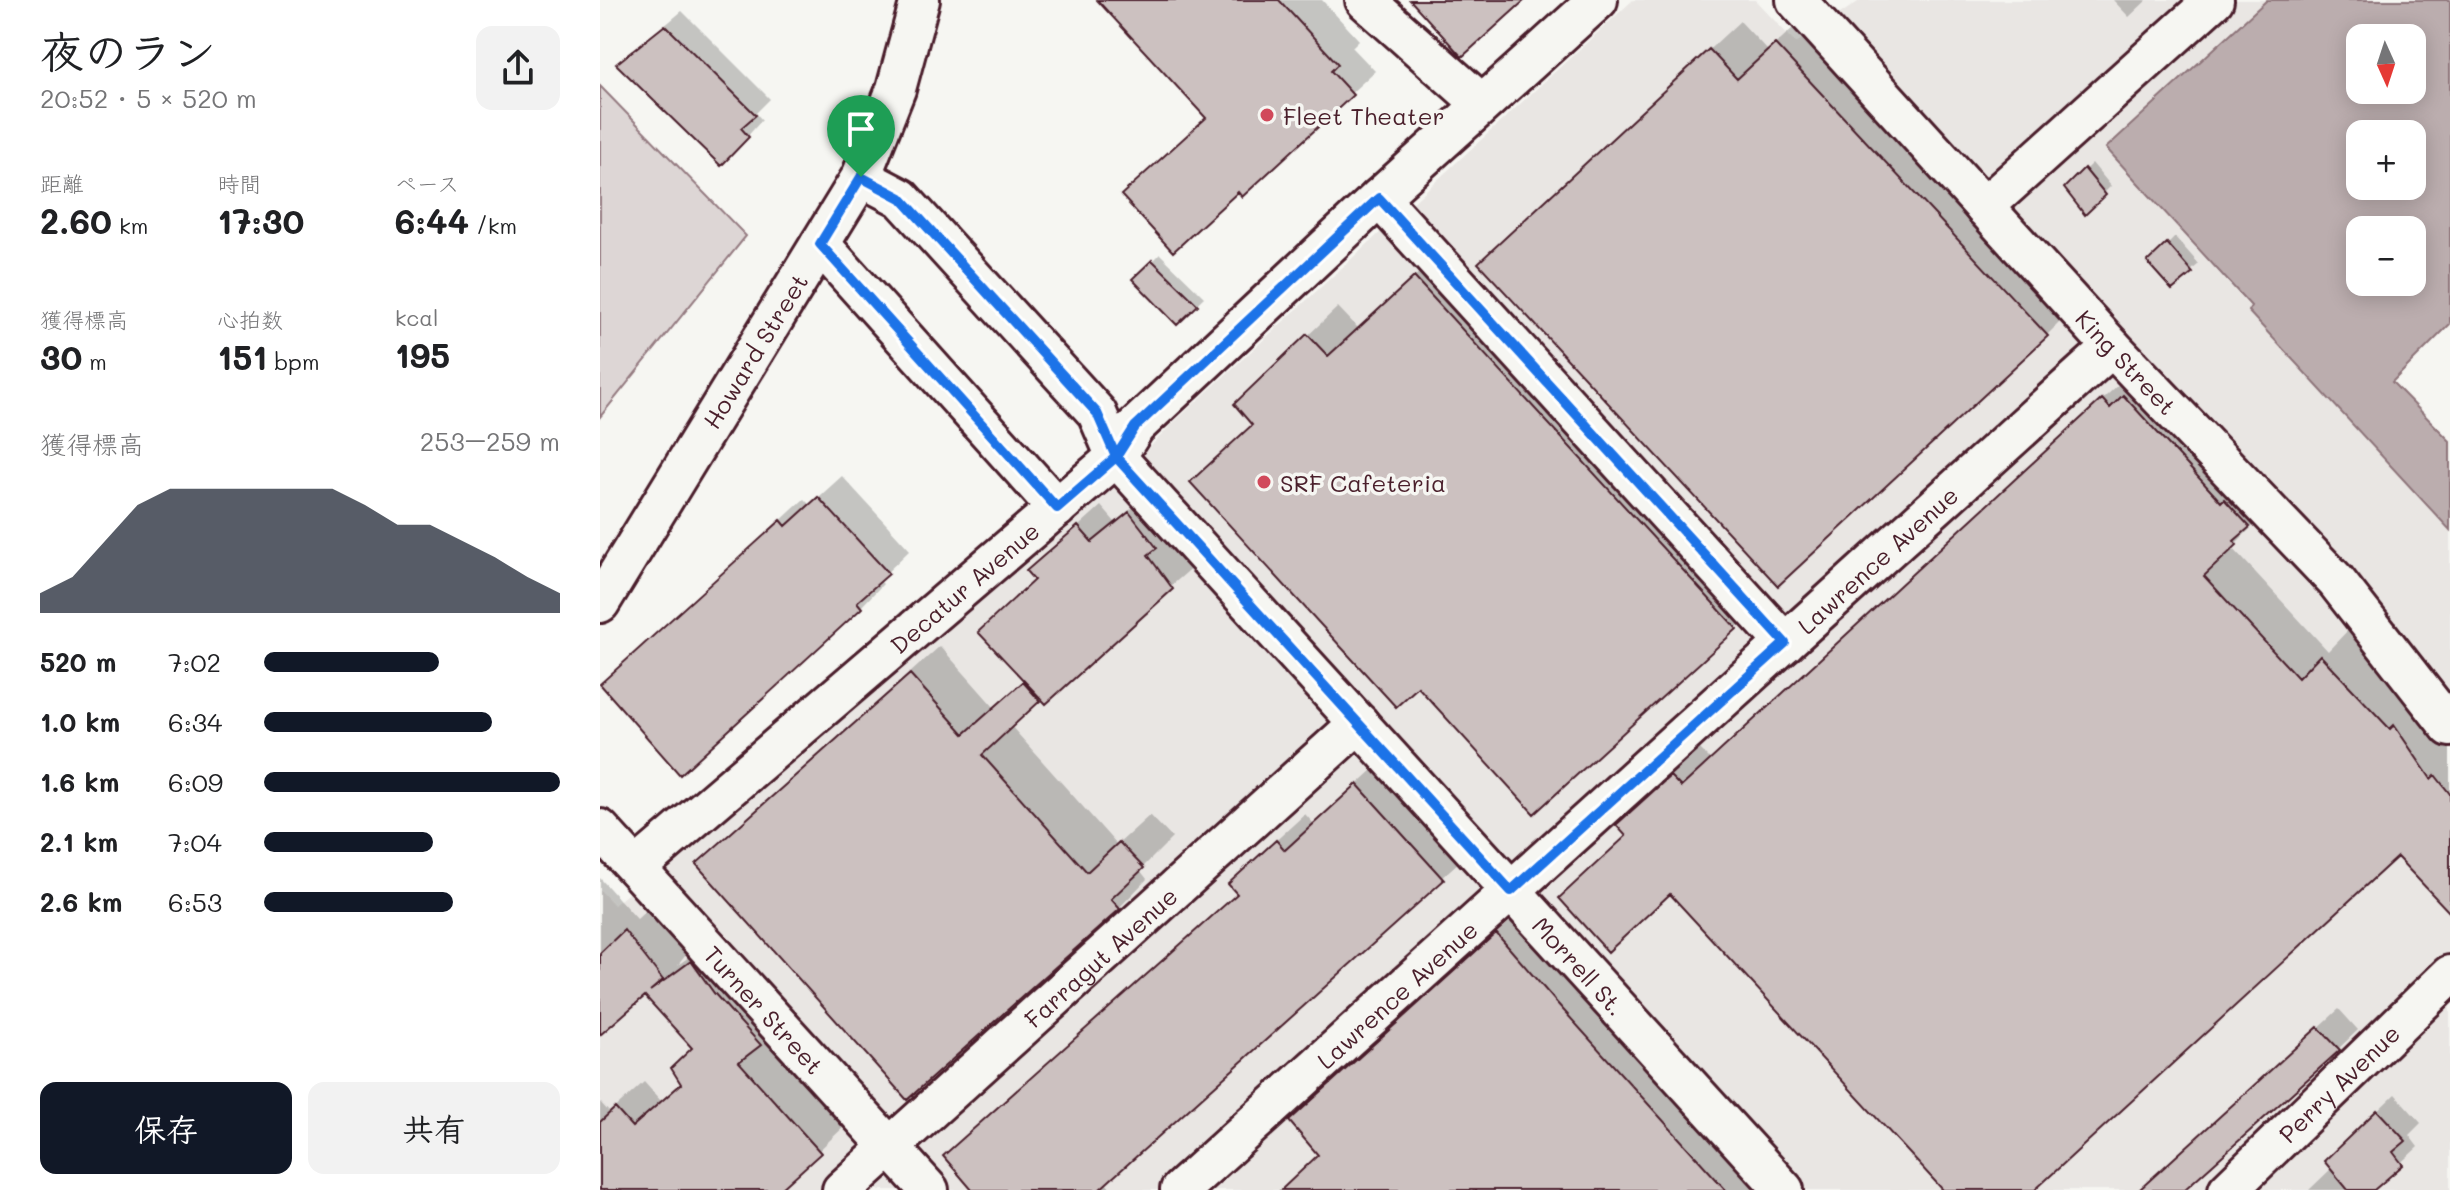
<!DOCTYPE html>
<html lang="ja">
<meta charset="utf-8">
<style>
body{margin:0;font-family:Mali,"Klee One",sans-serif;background:#f2f2f2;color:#202124;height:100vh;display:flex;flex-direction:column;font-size:30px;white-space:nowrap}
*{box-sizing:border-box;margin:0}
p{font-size:26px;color:#757577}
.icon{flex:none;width:44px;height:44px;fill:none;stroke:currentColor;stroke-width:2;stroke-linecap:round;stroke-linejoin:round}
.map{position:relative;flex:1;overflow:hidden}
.sheet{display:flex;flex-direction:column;background:#fff;width:600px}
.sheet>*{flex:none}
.needle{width:52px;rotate:177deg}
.fabs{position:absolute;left:1746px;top:24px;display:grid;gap:16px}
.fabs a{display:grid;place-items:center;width:80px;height:80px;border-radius:16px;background:#fff;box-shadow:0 4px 20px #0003;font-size:40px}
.pin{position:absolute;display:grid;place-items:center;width:68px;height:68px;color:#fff;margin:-82px -34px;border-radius:50% 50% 50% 0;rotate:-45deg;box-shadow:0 0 8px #0007}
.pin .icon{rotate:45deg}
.round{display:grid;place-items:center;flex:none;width:84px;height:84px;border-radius:16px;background:#f2f2f2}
.overview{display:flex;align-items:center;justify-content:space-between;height:136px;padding:0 40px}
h1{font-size:44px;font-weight:800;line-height:60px}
.stats{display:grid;grid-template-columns:repeat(3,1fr);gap:12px;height:136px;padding:8px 40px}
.stats div{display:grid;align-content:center}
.stats b{font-size:34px;font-weight:800}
.stats small{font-size:22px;font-weight:400}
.stats p{font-size:22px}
.chart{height:224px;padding:16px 40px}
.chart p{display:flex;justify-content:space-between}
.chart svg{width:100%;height:144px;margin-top:8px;fill:#111827;opacity:.7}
.action{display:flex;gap:16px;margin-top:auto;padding:16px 40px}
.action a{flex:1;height:92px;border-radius:16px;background:#111827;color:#fff;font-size:32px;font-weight:800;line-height:92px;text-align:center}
.action a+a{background:#f2f2f2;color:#202124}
ul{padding:0 40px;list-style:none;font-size:26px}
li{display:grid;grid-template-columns:128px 96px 1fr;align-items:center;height:60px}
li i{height:20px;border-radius:10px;background:#111827}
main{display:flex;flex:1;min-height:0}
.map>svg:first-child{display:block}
</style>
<main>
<section class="sheet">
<div class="overview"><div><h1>夜のラン</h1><p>20:52 · 5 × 520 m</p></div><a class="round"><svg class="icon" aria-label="share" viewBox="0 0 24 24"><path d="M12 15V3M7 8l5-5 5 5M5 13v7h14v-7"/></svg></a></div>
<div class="stats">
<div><p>距離</p><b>2.60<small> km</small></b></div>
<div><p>時間</p><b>17:30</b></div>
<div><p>ペース</p><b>6:44<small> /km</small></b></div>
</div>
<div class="stats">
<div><p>獲得標高</p><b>30<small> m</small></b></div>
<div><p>心拍数</p><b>151<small> bpm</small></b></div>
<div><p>kcal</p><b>195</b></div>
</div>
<div class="chart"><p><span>獲得標高</span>253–259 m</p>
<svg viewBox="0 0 160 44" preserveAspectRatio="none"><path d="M0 44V38L10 33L20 22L30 11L40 6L50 6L60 6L70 6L80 6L90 6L100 11L110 17L120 17L130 22L140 27L150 33L160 38V44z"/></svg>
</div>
<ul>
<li><b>520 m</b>7:02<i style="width:59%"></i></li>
<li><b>1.0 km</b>6:34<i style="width:77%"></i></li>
<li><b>1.6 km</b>6:09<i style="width:100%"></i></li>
<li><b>2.1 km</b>7:04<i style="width:57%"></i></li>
<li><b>2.6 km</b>6:53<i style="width:64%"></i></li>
</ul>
<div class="action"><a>保存</a><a>共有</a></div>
</section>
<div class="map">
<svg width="1850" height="1190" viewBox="0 0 1850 1190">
<rect width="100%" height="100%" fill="#f6f6f2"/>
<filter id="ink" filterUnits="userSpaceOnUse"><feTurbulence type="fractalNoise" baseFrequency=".0125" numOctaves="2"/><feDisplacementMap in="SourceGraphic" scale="16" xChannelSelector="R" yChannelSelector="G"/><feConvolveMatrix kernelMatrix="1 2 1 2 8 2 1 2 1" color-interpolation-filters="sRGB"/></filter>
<g filter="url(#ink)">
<!-- built -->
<path fill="#e9e6e3" d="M1033,0H1155L1196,43L1261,0H1667L1506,148L1850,529V1190H0V890L14,905L509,490L572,424Z"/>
<!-- green -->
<path fill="#ddd6d5" stroke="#947a80" stroke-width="2" d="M0,86L146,236L0,417Z"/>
<!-- water -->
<path fill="#bbadae" stroke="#8e747a" stroke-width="2" fill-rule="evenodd" d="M1667,0H1850V324L1792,382L1850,441V530L1648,311L1651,306L1506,148ZM1760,38H1812V90H1760ZM1760,134H1812V186H1760ZM1760,230H1812V282H1760Z"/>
<!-- shadow -->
<path fill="#0003" d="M499,0H722L759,40L752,47L775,71L642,194L607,117Z
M1513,0H1547L1529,17Z
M82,11L170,99L156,113L162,120L136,149L19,64Z
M1206,16L1476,306L1447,335L910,234L1140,21L1168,51Z
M1492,163L1511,186L1485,212L1466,188Z
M1575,237L1599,264L1572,287L1550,263Z
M844,250L1165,599L1136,628L818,685L593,482L654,423L666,375L738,307L758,328Z
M560,254L604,297L577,323L535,279Z
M1532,372L1664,515L1632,547L1728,651L1750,628L1850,737V894L1797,855L1432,1190H1346L1027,835L1047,797L1100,749L1111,760Z
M242,476L310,550L279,580L283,584L261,607L80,772L1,686L204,499L210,505Z
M552,492L594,566L410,725L517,845L550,815L572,838L540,870L547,879L519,908L98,864L340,646L394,707L425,679L436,580L429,571L501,506L515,522Z
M786,758L871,851L505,1182L512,1190H376L345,1156L638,892L658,857L705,814L714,824Z
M0,878L37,919L53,904L89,951L78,965L119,935L247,1124L177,1190H0V1102L10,1113L44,1082L61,1101L82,1082L94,1048L45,993L0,1021Z
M927,906L1181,1190H692L720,1154L691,1122Z
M1739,1009L1758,1030L1738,1049L1582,1190H1541Z
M1795,1094L1821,1123L1809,1135L1818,1147L1771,1190H1709L1732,1168L1743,1144Z"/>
<!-- building -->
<path fill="#ccc1c0" stroke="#4a1f2b" stroke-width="2" d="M497,0H679L738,64L731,71L753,95L642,197L638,192L573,252L521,195L606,118Z
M810,0H925L862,57Z
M65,25L156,115L141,128L149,137L121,166L16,64Z
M1175,44L1448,336L1178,586L878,263L1109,49L1137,79Z
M1484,168L1506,195L1485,215L1464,188Z
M1567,243L1593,273L1572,290L1547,262Z
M552,260L598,305L577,325L532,279Z
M814,277L1137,629L934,814L818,687L796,707L590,482L652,425L634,404L707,334L728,356Z
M1523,395L1621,502L1624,499L1650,527L1634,541L1637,545L1604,576L1698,678L1720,655L1790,729L1794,725L1831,779L1835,775L1850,794V913L1797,857L1435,1190H1343L1070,894L1008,952L959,898L1026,836L1016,825L1070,776L1081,787L1502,399L1510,408Z
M218,497L289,574L257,602L262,608L80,775L0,684L181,520L186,526Z
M529,512L557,548L548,555L573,589L446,704L378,632L434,580L426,571L478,526L492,542Z
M310,674L364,734L423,682L440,701L382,755L487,872L519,842L544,868L511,899L520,909L307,1100L96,864Z
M757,784L844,880L499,1190H372L343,1156L637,894L628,884L676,840L685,850Z
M24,930L63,980L50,991L91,961L114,993L161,1045L139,1062L221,1153L180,1190H0V1122L15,1108L32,1127L81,1084L71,1068L92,1048L45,996L0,1035V953Z
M896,933L956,1002L1126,1190H681L718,1155L689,1121Z
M1718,1027L1740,1050L1584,1190H1539Z
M1777,1110L1806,1141L1793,1152L1803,1165L1774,1190H1748L1724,1161Z"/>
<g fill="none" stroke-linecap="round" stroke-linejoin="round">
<defs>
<g id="minor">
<path d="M765,0L882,104"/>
<path id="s1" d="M1196,0L1512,347L1736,581L1850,727"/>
<path id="s2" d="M261,177L301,198L497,413L516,457L1184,1190"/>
<path d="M779,198L1185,643"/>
<path d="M1384,207L1614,0"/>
<path d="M220,244L457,508"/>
<path id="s3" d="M0,603L261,177L296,89L320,0"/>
<path id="s4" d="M0,829L329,1190"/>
<path id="s5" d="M36,868L516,457L535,427L779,198L998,0"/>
<path id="s6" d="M242,1190L759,723"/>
<path id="s7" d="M580,1190L1512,347"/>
<path id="s8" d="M1628,1190L1850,975"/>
</g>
</defs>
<!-- minor casing -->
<use href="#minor" stroke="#4a1f2b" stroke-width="44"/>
<!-- minor -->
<use href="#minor" stroke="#f6f6f2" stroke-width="38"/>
</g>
</g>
<g fill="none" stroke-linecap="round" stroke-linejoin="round" filter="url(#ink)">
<defs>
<path id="route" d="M261,177L220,244L457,508L516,457L911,891L1185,643L779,198L535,427L516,457L497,413L301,198L261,177"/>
</defs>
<!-- route casing -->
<use href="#route" stroke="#fff" stroke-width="16"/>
<!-- route -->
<use href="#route" stroke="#1a73e8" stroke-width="10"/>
</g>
<!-- markers -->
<g fill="#d1495b" stroke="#f6f6f2" stroke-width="3">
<circle cx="667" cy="115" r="8"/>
<circle cx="664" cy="482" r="8"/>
</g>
<g text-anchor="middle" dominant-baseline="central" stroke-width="7" stroke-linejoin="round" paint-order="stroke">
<!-- poi labels -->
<g font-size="24" fill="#4a1f2b" stroke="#f6f6f2" text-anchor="start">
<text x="683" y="115">Fleet Theater</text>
<text x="680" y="482">SRF Cafeteria</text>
</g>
<!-- street labels -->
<g font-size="24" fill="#4a1f2b" stroke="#f6f6f2">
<text stroke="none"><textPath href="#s3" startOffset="296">Howard Street</textPath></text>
<text stroke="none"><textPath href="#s1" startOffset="490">King Street</textPath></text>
<text stroke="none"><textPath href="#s7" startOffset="940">Lawrence Avenue</textPath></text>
<text stroke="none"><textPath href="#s5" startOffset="432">Decatur Avenue</textPath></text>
<text stroke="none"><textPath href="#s6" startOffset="348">Farragut Avenue</textPath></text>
<text stroke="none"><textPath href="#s2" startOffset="1072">Morrell St.</textPath></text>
<text stroke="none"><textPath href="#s7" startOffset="292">Lawrence Avenue</textPath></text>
<text stroke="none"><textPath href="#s4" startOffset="244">Turner Street</textPath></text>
<text stroke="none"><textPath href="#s8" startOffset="154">Perry Avenue</textPath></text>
</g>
</g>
</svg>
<div class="fabs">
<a><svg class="needle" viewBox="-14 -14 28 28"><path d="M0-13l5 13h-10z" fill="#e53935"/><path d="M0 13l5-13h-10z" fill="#757577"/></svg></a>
<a>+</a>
<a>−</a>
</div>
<div class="pin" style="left:261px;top:177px;background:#1e9e55"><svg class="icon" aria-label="arrive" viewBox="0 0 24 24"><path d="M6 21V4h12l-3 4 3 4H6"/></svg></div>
</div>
</main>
